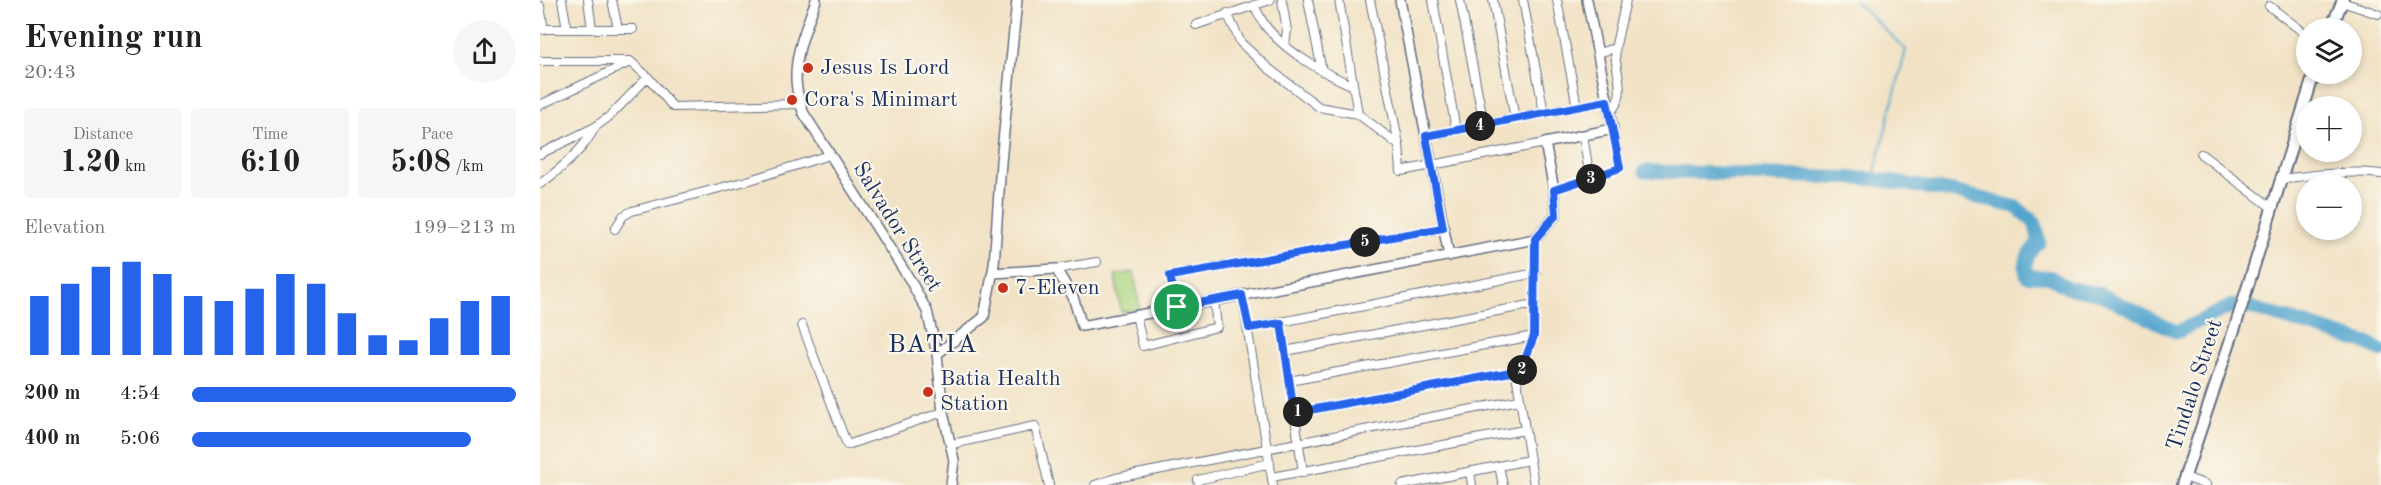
<!DOCTYPE html>
<meta charset="utf-8">
<style>
body{margin:0;font-family:"Old Standard TT",serif;background:#f6f6f6;color:#202124;height:100vh;display:flex;flex-direction:column;font-size:22px;white-space:nowrap}
*{box-sizing:border-box;margin:0}
p{font-size:20px;color:#757577}
.icon{flex:none;width:33px;height:33px;fill:none;stroke:currentColor;stroke-width:2;stroke-linecap:round;stroke-linejoin:round}
.map{position:relative;flex:1;overflow:hidden}
.sheet{display:flex;flex-direction:column;background:#fff;width:540px}
.sheet>*{flex:none}
.tools{position:absolute;left:1756px;top:18px;display:grid;gap:12px}
.tools a{display:grid;place-items:center;width:66px;height:66px;border-radius:50%;background:#fff;box-shadow:0 3px 9px #0003;font-size:30px}
.pin{position:absolute;display:grid;place-items:center;width:51px;height:51px;color:#fff;margin:-26px;border:3px solid #fff;border-radius:50%;box-shadow:0 2px 6px #0007}
.km{position:absolute;width:30px;height:30px;margin:-15px;border-radius:50%;background:#222;color:#fff;font-size:16px;line-height:30px;text-align:center}
.round{display:grid;place-items:center;flex:none;width:63px;height:63px;border-radius:32px;background:#f6f6f6}
.summary{display:flex;align-items:center;justify-content:space-between;height:102px;padding:0 24px}
h1{font-size:33px;font-weight:700;line-height:45px}
.metrics{display:grid;grid-template-columns:repeat(3,1fr);gap:9px;height:102px;padding:6px 24px}
.metrics div{display:grid;align-content:center;border-radius:6px;background:#f6f6f6;text-align:center}
.metrics b{font-size:30px;font-weight:700}
.metrics small{font-size:16px;font-weight:400}
.metrics p{font-size:16px}
.chart{height:168px;padding:12px 24px}
.chart p{display:flex;justify-content:space-between}
.chart svg{width:100%;height:108px;margin-top:6px;stroke:#2563eb;stroke-width:6}
ul{padding:0 24px;list-style:none;font-size:20px}
li{display:grid;grid-template-columns:96px 72px 1fr;align-items:center;height:45px}
li i{height:15px;border-radius:8px;background:#2563eb}
main{display:flex;flex:1;min-height:0}
.map>svg:first-child{display:block}
</style>
<main>
<section class="sheet">
<div class="summary"><div><h1>Evening run</h1><p>20:43</p></div><a class="round"><svg class="icon" aria-label="share" viewBox="0 0 24 24"><path d="M12 15V3M7 8l5-5 5 5M5 13v7h14v-7"/></svg></a></div>
<div class="metrics">
<div><p>Distance</p><b>1.20<small> km</small></b></div>
<div><p>Time</p><b>6:10</b></div>
<div><p>Pace</p><b>5:08<small> /km</small></b></div>
</div>
<div class="chart"><p><span>Elevation</span>199–213 m</p>
<svg viewBox="0 0 160 44" preserveAspectRatio="none"><path d="M5 44V20M15 44V15M25 44V8M35 44V6M45 44V11M55 44V20M65 44V22M75 44V17M85 44V11M95 44V15M105 44V27M115 44V36M125 44V38M135 44V29M145 44V22M155 44V20"/></svg>
</div>
<ul>
<li><b>200 m</b>4:54<i style="width:100%"></i></li>
<li><b>400 m</b>5:06<i style="width:86%"></i></li>
</ul>
</section>
<div class="map">
<svg width="1841" height="485" viewBox="0 0 1841 485">
<rect width="100%" height="100%" fill="#fbf7ec"/>
<filter id="ink" filterUnits="userSpaceOnUse"><feTurbulence type="fractalNoise" baseFrequency=".0167" numOctaves="2"/><feDisplacementMap in="SourceGraphic" scale="12" xChannelSelector="R" yChannelSelector="G"/><feConvolveMatrix kernelMatrix="1 2 1 2 8 2 1 2 1" color-interpolation-filters="sRGB"/></filter>
<filter id="wash" filterUnits="userSpaceOnUse"><feTurbulence type="fractalNoise" baseFrequency=".008" numOctaves="4" result="noise"/><feDisplacementMap in="SourceGraphic" scale="24" xChannelSelector="R" yChannelSelector="G"/><feGaussianBlur stdDeviation="1.35" result="paint"/><feColorMatrix in="noise" values="0 0 0 0 0 0 0 0 0 0 0 0 0 0 0 0 0 1.4 0 .05"/><feComposite in="paint" operator="in"/></filter>
<g filter="url(#wash)">
<rect width="100%" height="100%" fill="#f1e2c5"/>
<!-- green -->
<path fill="#abd682" stroke="#638270" stroke-width="1.5" d="M594,272L600,309L581,312L575,275Z"/>
<g fill="none" stroke-linecap="round" stroke-linejoin="round">
<!-- stream -->
<path stroke="#52a5ce" stroke-width="2" d="M1314,0L1366,50L1333,179"/>
<!-- river -->
<path stroke="#52a5ce" stroke-width="14" d="M1105,171L1333,179L1415,192L1476,207L1495,223L1499,242C1489,253 1482,261 1487,276L1510,277L1528,288L1560,294L1637,332L1691,306L1708,307L1829,344L1841,351"/>
</g>
</g>
<g filter="url(#ink)">
<g fill="none" stroke-linecap="round" stroke-linejoin="round">
<defs>
<path id="minor" d="M22,0L27,29
M48,0L52,29
M72,0L78,29
M742,0L747,31L745,44
M768,0L782,71
M799,0L818,114
M830,0L859,145
M893,0L916,130
M920,0L944,125
M953,0L975,119
M983,0L1004,113
M1017,0L1037,107
M1802,2L1838,14
M714,5C718,13 722,22 728,29C750,55 783,72 813,86
M0,6L4,30
M1729,6L1767,35
M687,13L701,43L728,68L779,107L818,114L859,145L861,171L1005,143
M656,25L730,0
M0,29H93
M1058,53L1075,48
M0,61H90L108,77L133,107L261,104
M0,105L88,63
M1070,112C1091,93 1071,66 1076,45C1079,30 1083,15 1086,0
M1043,135L1050,179
M886,136L1067,101
M0,154L55,127L70,116L108,77
M1661,154L1731,207
M1740,179C1774,175 1807,170 1841,174
M0,184C21,169 44,150 55,127
M1014,190L1080,168L1073,129
M75,229L83,216L92,211L210,180L289,155
M516,269L557,262
M702,295L733,485
M637,307L630,276L903,228
M596,315L603,346L677,327L674,300
M741,323L763,472
M262,325L307,445L403,412
M709,328L996,273
M745,351L995,304
M749,381L994,336
M754,413L981,370
M412,444L495,426L509,485
M959,466L963,485
M930,472L932,485
M732,477L984,430
M1645,477L1666,485
M555,485L576,478L979,400
M659,485L658,480L730,463
M862,485L989,460
M994,485L977,380L994,336L995,239"/>
<path id="tertiary" d="M276,0C266,28 252,59 257,89C258,97 261,104 263,112L370,280L387,311L397,354L403,412L414,460L411,485
M860,0L909,256
M453,273L516,269L533,297L542,326L995,239L1016,215L1014,190L1005,143L1073,129L1047,0
M397,354L444,317L454,265L461,162L477,0"/>
<path id="secondary" d="M1791,28L1803,0
M1642,485L1696,324L1774,74"/>
</defs>
<!-- minor casing -->
<use href="#minor" stroke="#666e82" stroke-width="10"/>
<!-- tertiary casing -->
<use href="#tertiary" stroke="#666e82" stroke-width="12"/>
<!-- secondary casing -->
<use href="#secondary" stroke="#666e82" stroke-width="14"/>
<!-- minor -->
<use href="#minor" stroke="#fff" stroke-width="8"/>
<!-- tertiary -->
<use href="#tertiary" stroke="#fff" stroke-width="9"/>
<!-- secondary -->
<use href="#secondary" stroke="#fff" stroke-width="10"/>
</g>
</g>
<g fill="none" stroke-linecap="round" stroke-linejoin="round" filter="url(#ink)">
<defs>
<path id="route" d="M1067,101L1080,168L1014,190L1016,215L995,239L994,336L981,370L754,413L741,323L709,328L702,295L637,307L630,276L903,228L886,136Z"/>
</defs>
<!-- route casing -->
<use href="#route" stroke="#fff" stroke-width="12"/>
<!-- route -->
<use href="#route" stroke="#2563eb" stroke-width="8"/>
</g>
<!-- markers -->
<g fill="#c8321e" stroke="#fbf7ec" stroke-width="2">
<circle cx="268" cy="68" r="6"/>
<circle cx="252" cy="100" r="6"/>
<circle cx="463" cy="288" r="6"/>
<circle cx="388" cy="392" r="6"/>
</g>
<g text-anchor="middle" dominant-baseline="central" stroke-width="4.5" stroke-linejoin="round" paint-order="stroke">
<!-- poi labels -->
<g font-size="22" fill="#1b2f5e" stroke="#fbf7ec" text-anchor="start">
<text x="280" y="68">Jesus Is Lord</text>
<text x="264" y="100">Cora's Minimart</text>
<text x="475" y="288">7-Eleven</text>
<text x="400" y="379">Batia Health<tspan x="400" dy="25">Station</tspan></text>
</g>
<!-- street labels -->
<g font-size="22" fill="#1b2f5e" stroke="#fbf7ec">
<text transform="translate(357 227) rotate(58)">Salvador Street</text>
<text transform="translate(1655 385) rotate(-72)">Tindalo Street</text>
</g>
<!-- quarter labels -->
<g font-size="26" letter-spacing="1.5" fill="#1b2f5e" stroke="#fbf7ec">
<text x="393" y="345">BATIA</text>
</g>
</g>
</svg>
<div class="tools">
<a><svg class="icon" aria-label="layers" viewBox="0 0 24 24"><path d="M12 4l9 5-9 5-9-5zM3 14l9 5 9-5"/></svg></a>
<a>+</a>
<a>−</a>
</div>
<div class="pin" style="left:637px;top:307px;background:#1e9e55"><svg class="icon" aria-label="arrive" viewBox="0 0 24 24"><path d="M6 21V4h12l-3 4 3 4H6"/></svg></div>
<b class="km" style="left:758px;top:412px">1</b>
<b class="km" style="left:982px;top:370px">2</b>
<b class="km" style="left:1051px;top:179px">3</b>
<b class="km" style="left:940px;top:126px">4</b>
<b class="km" style="left:825px;top:242px">5</b>
</div>
</main>
